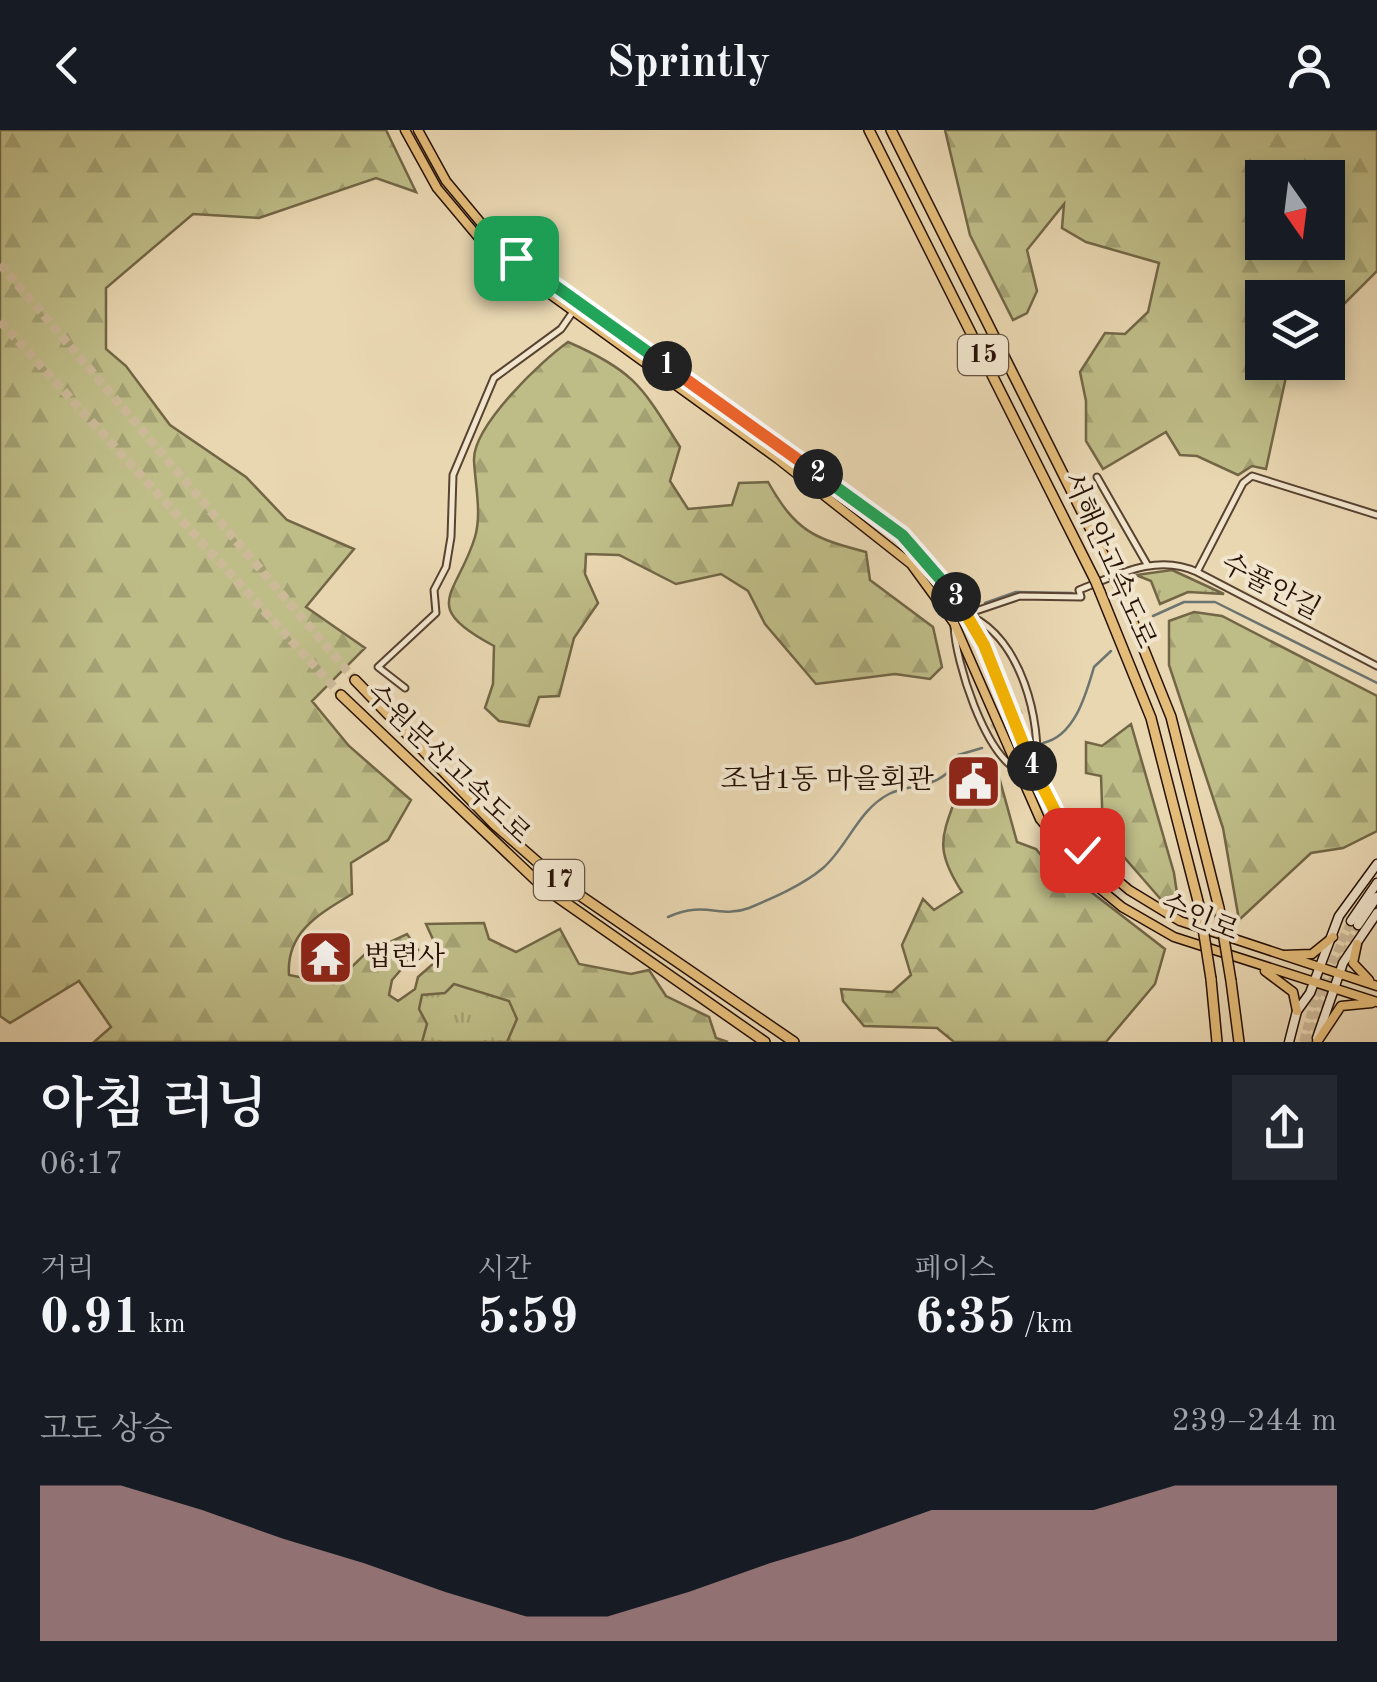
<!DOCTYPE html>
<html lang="ko">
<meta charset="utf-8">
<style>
body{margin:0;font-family:"Old Standard TT","Noto Serif KR",serif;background:#242831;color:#f1f3f6;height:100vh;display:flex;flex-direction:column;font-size:38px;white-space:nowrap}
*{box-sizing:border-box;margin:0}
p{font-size:32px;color:#9ea1a6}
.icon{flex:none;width:55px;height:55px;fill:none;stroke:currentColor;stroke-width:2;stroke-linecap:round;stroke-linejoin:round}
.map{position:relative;height:912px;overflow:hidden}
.side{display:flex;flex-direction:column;background:#171b24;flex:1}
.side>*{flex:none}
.needle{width:65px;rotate:166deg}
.tools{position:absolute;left:1245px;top:30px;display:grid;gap:20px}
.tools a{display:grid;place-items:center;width:100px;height:100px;border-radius:0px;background:#171b24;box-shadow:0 5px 15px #0003;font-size:50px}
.pin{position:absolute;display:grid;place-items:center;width:85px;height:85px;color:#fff;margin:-42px;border-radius:20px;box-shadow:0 5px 15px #0006}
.km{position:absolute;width:50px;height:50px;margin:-25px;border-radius:50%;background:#222;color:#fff;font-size:28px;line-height:50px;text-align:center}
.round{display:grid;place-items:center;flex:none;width:105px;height:105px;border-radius:0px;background:#242831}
.summary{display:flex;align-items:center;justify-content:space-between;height:170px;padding:0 40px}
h1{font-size:55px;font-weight:600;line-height:75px}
.stats{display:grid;grid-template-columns:repeat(3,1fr);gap:15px;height:170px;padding:10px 40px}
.stats div{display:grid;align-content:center}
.stats b{font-size:50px;font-weight:600}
.stats small{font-size:28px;font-weight:400}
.stats p{font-size:28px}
.chart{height:280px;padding:20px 40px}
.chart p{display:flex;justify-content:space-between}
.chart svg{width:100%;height:180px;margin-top:10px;fill:#c59692;opacity:.7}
header{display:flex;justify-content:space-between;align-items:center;height:130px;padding:0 40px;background:#171b24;font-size:45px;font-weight:600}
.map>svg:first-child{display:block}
</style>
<header><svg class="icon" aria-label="back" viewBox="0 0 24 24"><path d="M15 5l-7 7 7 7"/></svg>Sprintly<svg class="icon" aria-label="person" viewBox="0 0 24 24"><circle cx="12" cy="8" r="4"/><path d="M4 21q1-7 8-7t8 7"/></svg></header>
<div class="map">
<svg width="1377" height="912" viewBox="0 0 1377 912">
<defs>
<pattern id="forest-firs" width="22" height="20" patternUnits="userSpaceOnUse" patternTransform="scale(2.5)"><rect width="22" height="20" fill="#bebc87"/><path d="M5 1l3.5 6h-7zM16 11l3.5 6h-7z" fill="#a3a173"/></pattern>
<pattern id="park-tufts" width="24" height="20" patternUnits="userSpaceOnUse" patternTransform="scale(2.5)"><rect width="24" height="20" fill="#bebc87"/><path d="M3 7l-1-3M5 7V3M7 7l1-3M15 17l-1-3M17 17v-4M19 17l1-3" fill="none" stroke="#a3a173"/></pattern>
</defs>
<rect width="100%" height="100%" fill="#e9d7b2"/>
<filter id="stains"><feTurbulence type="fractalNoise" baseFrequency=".002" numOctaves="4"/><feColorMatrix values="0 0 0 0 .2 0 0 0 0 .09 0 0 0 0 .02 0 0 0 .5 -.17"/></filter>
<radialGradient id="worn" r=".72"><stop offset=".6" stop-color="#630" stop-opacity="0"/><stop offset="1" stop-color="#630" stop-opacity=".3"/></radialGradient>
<!-- forest -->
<path fill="url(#forest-firs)" stroke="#726646" stroke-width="2.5" fill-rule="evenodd" d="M0,0H386L416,62L376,48L259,88L193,84L106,158V219L126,236L170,295L246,347L287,390L354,419L306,477L365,518L312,571L349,616L411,670L388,710L351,733L352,764C319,784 286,802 289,845L334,854L366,823L407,804L418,820L392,850L389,865L398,871L415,859L418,847L441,827L426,794L484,793L489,809L516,822L560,799L579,834L631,844L649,840L666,866L709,887L716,908L728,912H94L111,897L79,851L10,893L0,886Z
M945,0H1377V141L1328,190V168H1262V232L1289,233L1266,339L1252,336L1238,345L1197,326L1180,325L1166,302L1103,339L1086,311V271L1080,242L1105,203L1125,204L1148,182L1159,133L1086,112L1062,98L1064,74L1027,120L1037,161L1027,183L1013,190L970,105ZM1262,48H1328V112H1262Z
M568,212C635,241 642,257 680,317L670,351L688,379L732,375L739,353L768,352C796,401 812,408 866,422L870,450L933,497L942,537L930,549L895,544L816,554L765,494L748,461L721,444L676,454L619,425L586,424L585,444L598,473L574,508L559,566L539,567L529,596L499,591L485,578L493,554L494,516C418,476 457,466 475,407C482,383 475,354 474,330C473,296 541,231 568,212Z
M1194,482L1222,486L1377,566V701L1343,718L1311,723L1239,790L1223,698L1169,535V491Z
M1131,594L1174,743L1179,777L1164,773L1103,703L1101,646L1086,643V612L1102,616Z
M983,646L999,647L1017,712L1036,719L1058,746L1073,748L1165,819L1155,854L1106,912H954L937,898L864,896L843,871L841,859L892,862L911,845L902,815L923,769L934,780L962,762C932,716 943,705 960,656L980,660Z"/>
<!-- park -->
<path fill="url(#park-tufts)" stroke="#726646" stroke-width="2.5" d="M1172,440L1224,464L1188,462L1160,474L1151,451L1136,445Z
M454,854L509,871L517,889L507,912H422L427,894L419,879L422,865L445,863Z"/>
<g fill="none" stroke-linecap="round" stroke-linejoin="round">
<!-- stream -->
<path stroke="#6d7570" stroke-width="2.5" d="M985,473L1016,462L1072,463
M1153,486L1184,472H1215L1377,553
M1043,613C1075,606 1086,564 1094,537L1111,521
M668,787C706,770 720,789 749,778C773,768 803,755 823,738C848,716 858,680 889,664C908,654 928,659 946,644C952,638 953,632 958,625L982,618"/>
<!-- street-tunnel -->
<path stroke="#ccb998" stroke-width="5" stroke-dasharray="5 2.5" stroke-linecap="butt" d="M991,597L1025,580"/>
<!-- secondary-tunnel -->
<path stroke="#ccb998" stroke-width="8" stroke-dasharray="8 4" stroke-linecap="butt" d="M1303,912L1314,872L1351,791
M1309,912L1320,875L1358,795"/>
<!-- highway-tunnel -->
<path stroke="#ccb998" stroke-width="9" stroke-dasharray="9 4.5" stroke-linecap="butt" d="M0,134L355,550
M0,191L341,565"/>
<defs>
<path id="street" d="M1097,347L1148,436
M1197,442L1243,353L1252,346L1377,385
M967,484L1020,466L1081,467L1079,460C1117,445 1157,423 1197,442L1377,536
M970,486C1021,508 1042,592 1036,641
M954,496C956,533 984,623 1019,641
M405,558L378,537L436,483L434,460L446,437L451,407L453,345L494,248L561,199L579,173"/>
<path id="secondary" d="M1351,791L1377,753
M1358,795L1377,767
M1317,908L1343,833L1377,783
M1289,912L1297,881L1310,863L1339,786L1377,734"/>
<path id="primary" d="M405,0L437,58L489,120L778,329L911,434L954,493L1040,689L1093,753L1122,777L1174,807L1377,872
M418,0L446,51L496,111L902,405L967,484L1044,661L1082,720L1129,760L1180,791L1377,856
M1357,814L1353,833L1369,850
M1284,825L1312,824L1333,807
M1265,841L1293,862L1297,881
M1317,912L1341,876L1372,873"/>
<path id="highway" d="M869,0L1095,450
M891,0L1112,442
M1118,455L1171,587L1219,778
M1100,462L1151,588L1200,779
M355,550L494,694L559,751L794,912
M341,565L543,757L765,912
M1211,849L1217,912
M1231,851L1239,912"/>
</defs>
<!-- street casing -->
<use href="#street" stroke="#584230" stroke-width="9"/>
<!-- secondary casing -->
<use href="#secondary" stroke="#271105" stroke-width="11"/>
<!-- primary casing -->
<use href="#primary" stroke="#271105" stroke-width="11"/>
<!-- highway casing -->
<use href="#highway" stroke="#271105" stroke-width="12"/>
<!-- street -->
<use href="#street" stroke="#f1e5cd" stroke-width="5"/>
<!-- secondary -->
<use href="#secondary" stroke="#f1e5cd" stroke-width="8"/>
<!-- primary -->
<use href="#primary" stroke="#e4bc79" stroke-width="8"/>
<!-- highway -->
<use href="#highway" stroke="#e4bc79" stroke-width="9"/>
<defs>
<path id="highway-bridge" d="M1112,442L1118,455
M1095,450L1100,462
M1219,778L1231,851
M1200,779L1211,849"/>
</defs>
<!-- highway-bridge casing -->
<use href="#highway-bridge" stroke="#271105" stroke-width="12" stroke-linecap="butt"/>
<!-- highway-bridge -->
<use href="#highway-bridge" stroke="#e4bc79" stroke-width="9"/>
</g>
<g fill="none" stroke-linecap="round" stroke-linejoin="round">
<defs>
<path id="split-1" d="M516,128L667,236"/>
<path id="split-2" d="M667,236L818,344"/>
<path id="split-3" d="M818,344L902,405L956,467"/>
<path id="split-4" d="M956,467L984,515L1032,636"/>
<path id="split-5" d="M1032,636L1060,691L1082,720"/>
</defs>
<!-- split-1 casing -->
<use href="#split-1" stroke="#fff" stroke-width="20"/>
<!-- split-2 casing -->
<use href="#split-2" stroke="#fff" stroke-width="20"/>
<!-- split-3 casing -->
<use href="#split-3" stroke="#fff" stroke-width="20"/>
<!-- split-4 casing -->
<use href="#split-4" stroke="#fff" stroke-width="20"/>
<!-- split-5 casing -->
<use href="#split-5" stroke="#fff" stroke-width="20"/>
<!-- split-1 -->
<use href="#split-1" stroke="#22a559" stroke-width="12"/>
<!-- split-2 -->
<use href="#split-2" stroke="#f0652b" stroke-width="12"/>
<!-- split-3 -->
<use href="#split-3" stroke="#22a559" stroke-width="12"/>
<!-- split-4 -->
<use href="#split-4" stroke="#f5b400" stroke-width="12"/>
<!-- split-5 -->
<use href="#split-5" stroke="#f5b400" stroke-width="12"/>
</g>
<!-- icons -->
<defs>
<symbol id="civic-square" viewBox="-11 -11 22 22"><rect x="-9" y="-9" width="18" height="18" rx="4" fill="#8f2418" stroke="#f1e5cd"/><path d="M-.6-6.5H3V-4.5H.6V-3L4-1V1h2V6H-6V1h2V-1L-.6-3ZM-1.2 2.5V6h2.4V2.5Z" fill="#fff"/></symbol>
<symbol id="temple-square" viewBox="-11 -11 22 22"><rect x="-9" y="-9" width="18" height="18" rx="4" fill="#8f2418" stroke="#f1e5cd"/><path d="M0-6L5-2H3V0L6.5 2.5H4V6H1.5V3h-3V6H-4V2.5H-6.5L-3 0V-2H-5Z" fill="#fff"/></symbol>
</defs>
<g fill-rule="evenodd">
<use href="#civic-square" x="942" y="620" width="63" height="63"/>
<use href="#temple-square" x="294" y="796" width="63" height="63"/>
</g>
<g text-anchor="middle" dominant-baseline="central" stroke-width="8" stroke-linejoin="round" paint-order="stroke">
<!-- shield labels -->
<g fill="#f1e5cd" stroke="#645141" stroke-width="2.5">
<rect x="958" y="205" width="50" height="40" rx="8"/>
<rect x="534" y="730" width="50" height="40" rx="8"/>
</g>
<g font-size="25" font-weight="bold" fill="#271105">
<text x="983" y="225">15</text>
<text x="559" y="750">17</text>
</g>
<!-- street labels -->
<g font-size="28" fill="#271105" stroke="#f1e5cd">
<text transform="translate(1108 431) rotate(66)">서해안고속도로</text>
<text transform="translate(1270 458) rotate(28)">수풀안길</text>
<text transform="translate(447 635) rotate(44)">수원문산고속도로</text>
<text transform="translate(1199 789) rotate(22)">수인로</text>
</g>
<!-- poi labels -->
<g font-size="28" fill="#271105" stroke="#f1e5cd" text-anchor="end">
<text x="934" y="651">조남1동 마을회관</text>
<text x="364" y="828" text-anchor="start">법련사</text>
</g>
</g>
<rect width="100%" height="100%" filter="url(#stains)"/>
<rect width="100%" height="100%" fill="url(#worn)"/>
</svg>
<div class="tools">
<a><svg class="needle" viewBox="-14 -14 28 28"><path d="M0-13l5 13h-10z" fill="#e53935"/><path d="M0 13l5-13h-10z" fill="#9ea1a6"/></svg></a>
<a><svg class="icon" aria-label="layers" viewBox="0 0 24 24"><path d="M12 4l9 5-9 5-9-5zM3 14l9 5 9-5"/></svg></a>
</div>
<div class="pin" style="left:516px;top:128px;background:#1e9e55"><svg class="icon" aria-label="arrive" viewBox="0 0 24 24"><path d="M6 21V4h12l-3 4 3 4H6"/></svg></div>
<div class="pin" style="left:1082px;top:720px;background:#d93025"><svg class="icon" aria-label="check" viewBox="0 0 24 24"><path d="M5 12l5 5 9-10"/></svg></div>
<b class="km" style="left:667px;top:236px">1</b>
<b class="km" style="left:818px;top:344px">2</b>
<b class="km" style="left:956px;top:467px">3</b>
<b class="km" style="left:1032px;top:636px">4</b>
</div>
<section class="side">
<div class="summary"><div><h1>아침 러닝</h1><p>06:17</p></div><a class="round"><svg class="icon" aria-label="share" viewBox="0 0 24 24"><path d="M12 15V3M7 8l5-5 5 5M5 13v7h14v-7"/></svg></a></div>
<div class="stats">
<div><p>거리</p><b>0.91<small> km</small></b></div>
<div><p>시간</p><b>5:59</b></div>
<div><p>페이스</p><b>6:35<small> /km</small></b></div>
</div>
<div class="chart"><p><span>고도 상승</span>239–244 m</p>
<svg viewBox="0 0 160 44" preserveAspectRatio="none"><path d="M0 44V6L10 6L20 12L30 19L40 25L50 32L60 38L70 38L80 32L90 25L100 19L110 12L120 12L130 12L140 6L150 6L160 6V44z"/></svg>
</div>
</section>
